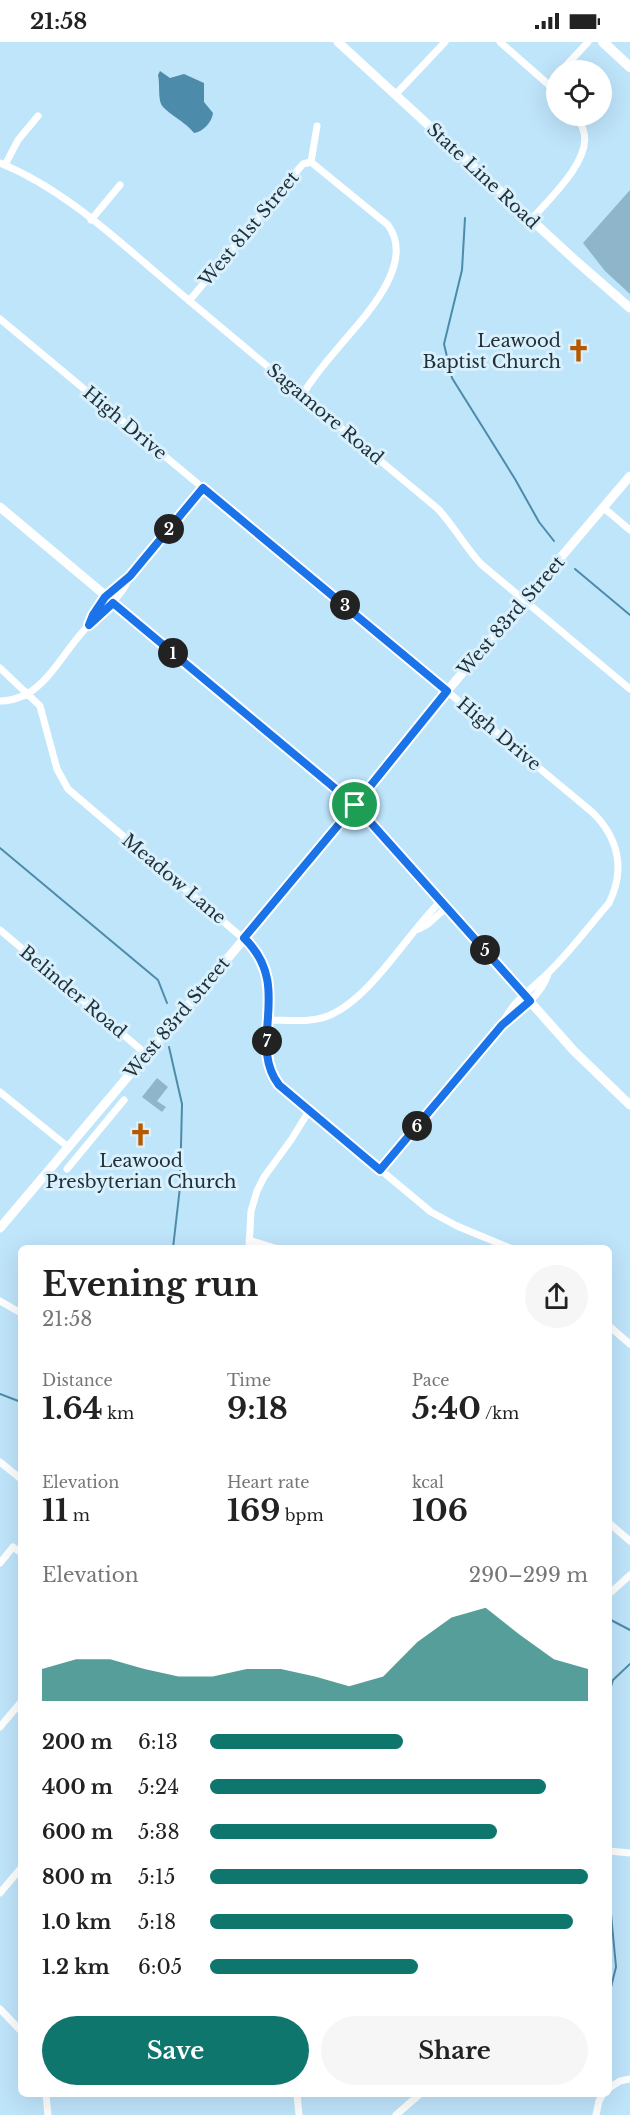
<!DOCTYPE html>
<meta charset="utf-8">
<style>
body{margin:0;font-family:"Libre Baskerville",serif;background:#f6f6f6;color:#222;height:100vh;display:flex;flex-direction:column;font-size:22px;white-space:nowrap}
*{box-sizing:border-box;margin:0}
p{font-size:20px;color:#767676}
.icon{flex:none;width:33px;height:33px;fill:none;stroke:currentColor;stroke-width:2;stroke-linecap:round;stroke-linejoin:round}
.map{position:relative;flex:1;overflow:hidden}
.drawer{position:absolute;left:18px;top:1203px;width:594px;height:852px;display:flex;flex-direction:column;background:#fff;border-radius:9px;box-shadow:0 6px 24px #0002}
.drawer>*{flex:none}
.controls{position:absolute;left:546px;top:18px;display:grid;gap:12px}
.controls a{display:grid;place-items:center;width:66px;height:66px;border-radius:50%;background:#fff;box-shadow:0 6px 24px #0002;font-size:30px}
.pin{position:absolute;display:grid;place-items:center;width:51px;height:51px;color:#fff;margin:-26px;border:3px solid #fff;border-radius:50%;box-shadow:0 2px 6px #0007}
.km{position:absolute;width:30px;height:30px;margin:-15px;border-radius:50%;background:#222;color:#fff;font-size:16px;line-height:30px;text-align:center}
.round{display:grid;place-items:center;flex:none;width:63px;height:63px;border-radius:32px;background:#f6f6f6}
.summary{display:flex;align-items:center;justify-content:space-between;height:102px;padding:0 24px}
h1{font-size:33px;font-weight:700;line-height:45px}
.metrics{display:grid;grid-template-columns:repeat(3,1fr);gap:9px;height:102px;padding:6px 24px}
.metrics div{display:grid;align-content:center}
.metrics b{font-size:30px;font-weight:700}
.metrics small{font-size:16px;font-weight:400}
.metrics p{font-size:16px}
.chart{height:168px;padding:12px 24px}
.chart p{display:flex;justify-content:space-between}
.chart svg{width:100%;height:108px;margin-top:6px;fill:#0f766e;opacity:.7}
.action{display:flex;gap:12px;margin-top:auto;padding:12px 24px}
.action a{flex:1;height:69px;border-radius:36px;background:#0f766e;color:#fff;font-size:24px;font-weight:700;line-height:69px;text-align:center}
.action a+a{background:#f6f6f6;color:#222}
ul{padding:0 24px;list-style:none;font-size:20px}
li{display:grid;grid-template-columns:96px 72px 1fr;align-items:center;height:45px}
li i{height:15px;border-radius:8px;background:#0f766e}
.status{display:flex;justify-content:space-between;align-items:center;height:42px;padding:0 30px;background:#fff;direction:ltr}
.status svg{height:16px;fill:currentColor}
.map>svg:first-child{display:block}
</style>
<div class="status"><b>21:58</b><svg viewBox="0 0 49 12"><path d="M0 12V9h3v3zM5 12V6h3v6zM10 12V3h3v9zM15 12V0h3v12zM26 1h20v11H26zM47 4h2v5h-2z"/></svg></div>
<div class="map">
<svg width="630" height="2073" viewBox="0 0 630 2073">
<rect width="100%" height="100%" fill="#bfe5fb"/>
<!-- green -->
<path fill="#8eb5ca" d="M630,148V252L605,229L583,201Z
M157,1036L168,1045L157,1059L166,1065L162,1070L142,1055Z"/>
<!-- water -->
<path fill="#4d8baa" d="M160,29L170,36L184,32L204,41V60L213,71C212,80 203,90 194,91C186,80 166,71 161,62C158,54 160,42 158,33Z"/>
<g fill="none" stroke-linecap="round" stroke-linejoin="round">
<!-- stream -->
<path stroke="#4d8baa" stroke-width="2" d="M465,176L462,228L444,302L452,336L515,437L539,480L554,499
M575,527L630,573
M0,806L158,938L167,961
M169,1005L182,1062L180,1145L173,1206
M0,1352L21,1360
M609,1577L630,1588
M609,1651L613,1638L630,1622
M609,1851L616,1925L609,1953"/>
<!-- street -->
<path stroke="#fff" stroke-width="7" d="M500,0L549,43
M562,28L588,0
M556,35L549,43L556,49
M395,53L445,0
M311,120L317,84
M0,121C69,149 123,204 180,251C266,323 352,395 438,467C454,484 465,505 481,522L630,647
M5,123L18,98L38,74
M91,178L120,143
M531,178C548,158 591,119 584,91C583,85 579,79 577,74
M189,259L297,129L303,122L311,120
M0,277L592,770C618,795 626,827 609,861C589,884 570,910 548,931C532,947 511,960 502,983L380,1128
M302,353C313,336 325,321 338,306C362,277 417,223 388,183L311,120
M604,466L630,488
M90,580L105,555L130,534L203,446
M0,626L40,664L57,727L68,747L252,904C261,918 267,931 269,948L268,1024L271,1033L279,1043L431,1170L457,1184L510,1206
M0,659C9,659 19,656 27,652C53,637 67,604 89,583C104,568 122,555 130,534
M419,887L428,882L447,865
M0,888L146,1012
M268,978C288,978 310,981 328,974C371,957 408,890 441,859
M504,981C520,969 542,952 548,932
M0,1050L68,1105
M67,1127L124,1058
M249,1198L275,1206
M249,1206L251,1169L257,1149L264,1135L291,1098L309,1069
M0,1259L21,1271
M609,1284L630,1302
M0,1420L21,1437
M609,1481L630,1499
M0,1521L13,1505L21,1511
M609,1552L630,1533
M0,1685L21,1660
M609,1809L630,1811
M0,1851L21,1826
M0,1967L21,1989
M609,2046L620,2039L630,2037
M46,2052L48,2073
M297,2052L299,2073
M396,2073L420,2052
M596,2073L599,2059L603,2052"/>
<!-- secondary -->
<path stroke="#fff" stroke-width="9" d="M338,0L575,218L630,266
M0,465L355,763L574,1009L630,1063
M0,1186L266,871L447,649L630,434"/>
<!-- primary -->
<path stroke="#fff" stroke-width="10" d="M603,0L630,25"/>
</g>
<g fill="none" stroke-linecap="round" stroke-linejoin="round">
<defs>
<path id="route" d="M355,763L113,561L89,583L93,573L105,555L130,534L203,446L447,649L355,763L530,959L502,983L380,1128L279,1043C246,1000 295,945 244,896L355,763"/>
</defs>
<!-- route casing -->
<use href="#route" stroke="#fff" stroke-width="12"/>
<!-- route -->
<use href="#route" stroke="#1a73e8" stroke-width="8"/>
</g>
<!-- icons -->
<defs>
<symbol id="church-bare" viewBox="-9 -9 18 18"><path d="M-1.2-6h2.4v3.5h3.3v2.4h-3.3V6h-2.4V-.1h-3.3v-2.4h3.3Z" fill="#b55800" stroke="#d9f0fd" stroke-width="2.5" paint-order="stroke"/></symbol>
</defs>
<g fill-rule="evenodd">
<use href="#church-bare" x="562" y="292" width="33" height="33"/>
<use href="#church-bare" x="124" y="1076" width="33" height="33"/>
</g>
<g text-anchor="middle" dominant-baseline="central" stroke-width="6" stroke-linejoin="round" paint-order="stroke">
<!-- street labels -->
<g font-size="18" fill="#223139" stroke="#d9f0fd">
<text transform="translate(483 134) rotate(43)">State Line Road</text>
<text transform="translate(249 187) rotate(-50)">West 81st Street</text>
<text transform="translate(325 372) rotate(40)">Sagamore Road</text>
<text transform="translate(125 381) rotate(40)">High Drive</text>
<text transform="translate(511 574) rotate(-49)">West 83rd Street</text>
<text transform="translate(499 692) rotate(40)">High Drive</text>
<text transform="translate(174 837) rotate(40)">Meadow Lane</text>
<text transform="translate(73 950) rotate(40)">Belinder Road</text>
<text transform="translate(177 976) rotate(-50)">West 83rd Street</text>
</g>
<!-- poi labels -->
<g font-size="18" fill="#223139" stroke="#d9f0fd" text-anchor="end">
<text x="561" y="299">Leawood<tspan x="561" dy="21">Baptist Church</tspan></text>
<text x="141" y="1119" text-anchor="middle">Leawood<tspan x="141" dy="21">Presbyterian Church</tspan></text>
</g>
</g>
</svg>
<div class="controls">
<a><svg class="icon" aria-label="locate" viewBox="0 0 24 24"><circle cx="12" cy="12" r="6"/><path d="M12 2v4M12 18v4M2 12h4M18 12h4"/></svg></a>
</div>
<div class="pin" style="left:355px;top:763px;background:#1e9e55"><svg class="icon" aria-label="arrive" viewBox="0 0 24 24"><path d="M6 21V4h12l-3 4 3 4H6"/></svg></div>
<b class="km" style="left:173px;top:611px">1</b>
<b class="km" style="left:169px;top:487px">2</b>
<b class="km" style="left:345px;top:563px">3</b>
<b class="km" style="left:485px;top:908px">5</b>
<b class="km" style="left:417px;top:1084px">6</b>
<b class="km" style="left:267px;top:999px">7</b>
<section class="drawer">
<div class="summary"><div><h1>Evening run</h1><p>21:58</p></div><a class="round"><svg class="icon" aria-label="share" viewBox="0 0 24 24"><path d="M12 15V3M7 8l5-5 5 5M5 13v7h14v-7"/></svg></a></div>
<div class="metrics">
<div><p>Distance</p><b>1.64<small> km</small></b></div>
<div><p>Time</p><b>9:18</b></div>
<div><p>Pace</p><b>5:40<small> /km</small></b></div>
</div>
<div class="metrics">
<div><p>Elevation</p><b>11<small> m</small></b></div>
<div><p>Heart rate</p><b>169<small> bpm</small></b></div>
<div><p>kcal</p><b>106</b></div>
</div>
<div class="chart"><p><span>Elevation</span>290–299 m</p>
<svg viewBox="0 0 160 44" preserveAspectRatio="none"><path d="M0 44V31L10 27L20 27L30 31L40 34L50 34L60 31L70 31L80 34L90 38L100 34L110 20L120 10L130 6L140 17L150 27L160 31V44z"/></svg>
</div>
<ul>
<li><b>200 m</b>6:13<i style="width:51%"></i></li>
<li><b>400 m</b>5:24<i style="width:89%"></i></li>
<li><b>600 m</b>5:38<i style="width:76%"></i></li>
<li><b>800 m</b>5:15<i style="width:100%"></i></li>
<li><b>1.0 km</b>5:18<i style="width:96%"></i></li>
<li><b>1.2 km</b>6:05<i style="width:55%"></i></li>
</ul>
<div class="action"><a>Save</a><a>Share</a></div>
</section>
</div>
